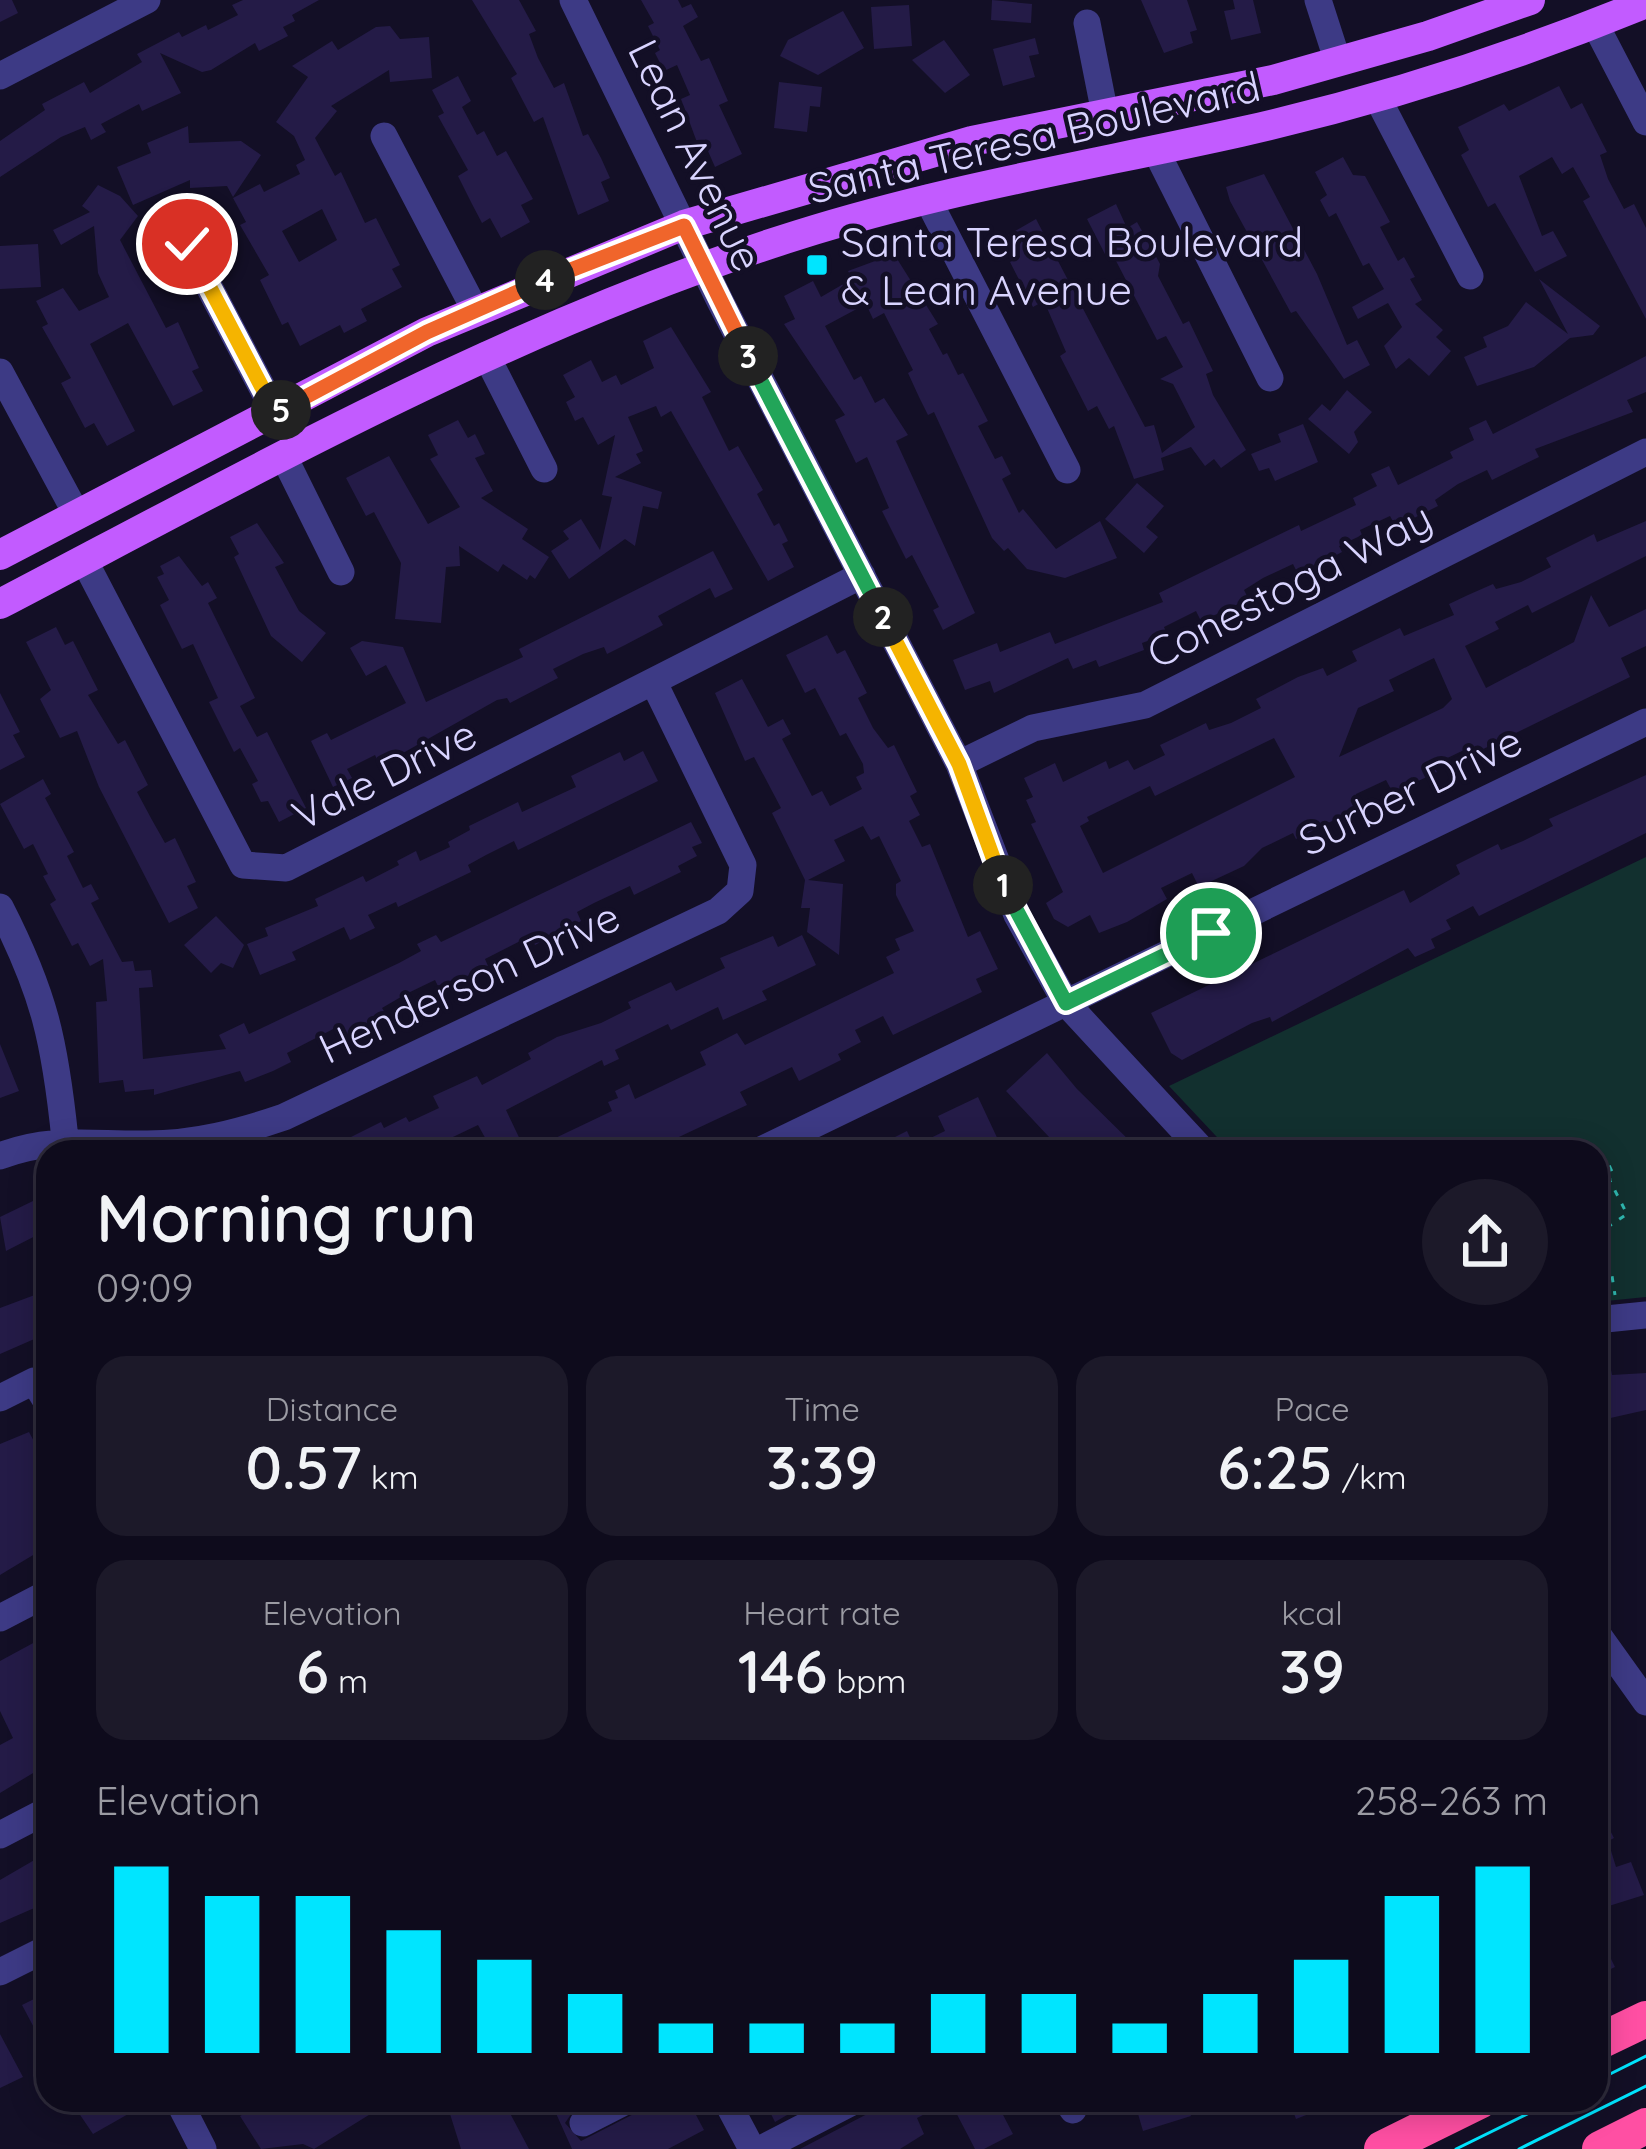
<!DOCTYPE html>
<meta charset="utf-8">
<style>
body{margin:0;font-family:Quicksand,sans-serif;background:#1c1929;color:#f1f3f6;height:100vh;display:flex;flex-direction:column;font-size:45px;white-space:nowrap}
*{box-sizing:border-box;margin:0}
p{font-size:39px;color:#9b9ba3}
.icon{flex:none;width:66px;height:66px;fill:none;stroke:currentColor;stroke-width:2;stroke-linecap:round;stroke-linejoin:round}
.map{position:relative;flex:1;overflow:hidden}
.side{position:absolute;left:36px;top:1140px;width:1572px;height:972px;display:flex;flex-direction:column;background:#0e0b1c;border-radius:36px;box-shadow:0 6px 30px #0003,0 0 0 3px #2e2b3b}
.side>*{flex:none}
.pin{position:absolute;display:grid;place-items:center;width:102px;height:102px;color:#fff;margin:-51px;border:6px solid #fff;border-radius:50%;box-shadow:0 3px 12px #0007}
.km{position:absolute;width:60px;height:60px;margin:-30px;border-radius:50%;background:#222;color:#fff;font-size:33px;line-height:60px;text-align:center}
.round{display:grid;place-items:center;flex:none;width:126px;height:126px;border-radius:63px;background:#1c1929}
.head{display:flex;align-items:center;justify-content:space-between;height:204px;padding:0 60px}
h1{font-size:66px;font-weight:600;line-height:90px}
.stats{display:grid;grid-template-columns:repeat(3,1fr);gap:18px;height:204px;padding:12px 60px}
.stats div{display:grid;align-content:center;border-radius:30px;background:#1c1929;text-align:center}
.stats b{font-size:60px;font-weight:600}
.stats small{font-size:33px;font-weight:400}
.stats p{font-size:33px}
.chart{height:336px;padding:24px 60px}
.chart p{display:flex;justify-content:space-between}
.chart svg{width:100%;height:216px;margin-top:12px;stroke:#00e5ff;stroke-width:6}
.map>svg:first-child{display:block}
</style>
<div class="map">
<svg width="1646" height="2149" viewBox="0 0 1646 2149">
<rect width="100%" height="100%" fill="#130f26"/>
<!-- green -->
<path fill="#12302f" d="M1646,857V1297L1596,1302V1152H1231L1169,1086Z"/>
<!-- building -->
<path fill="#241b47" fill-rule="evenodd" d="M0,0H12L18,13L0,22Z
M243,0H319L292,15L295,21L283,27L288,36L259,51L255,43L211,70L202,72L160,53L181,93L142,111L139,104L101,124L106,132L91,140L85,127L61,137L0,177V141L45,110L42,104L84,82L90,93L142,62L137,54L179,32L182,37L206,25L208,30L238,15L232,5Z
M472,0H519L536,31L529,34L538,58L554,88L564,83L583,136L588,134L601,158L610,178L601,182L609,201L578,215L543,117L534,122L511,78L517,74Z
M641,0H678L682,8L691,4L698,17L683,26L701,61L709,58L728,101L719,105L742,154L715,167L704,142L698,145L681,99L690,95L677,65L664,71L655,53L660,50L648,26L654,23Z
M992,0L1032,4L1031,23L991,20Z
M1141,0H1187L1197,30L1190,32L1193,43L1164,53Z
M1233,0H1253L1261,33L1231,40L1224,11L1235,9Z
M909,5L912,46L874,49L871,7Z
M843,11L864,48L818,75L780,56L788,40Z
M390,26L400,39L429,37L432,78L390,82L389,70L331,106L337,111L315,138L335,176L341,172L365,223L376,218L400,265L392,269L402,287L361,309L367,321L344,333L340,325L300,346L288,322L282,325L260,280L269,275L240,225L246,222L233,198L260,184L264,192L300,174L296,165L305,160L294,136L276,122L308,77L292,66L332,41L338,50L376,27ZM322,209L337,240L299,262L282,231Z
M1035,38L1039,54L1029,56L1035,77L1003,86L993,49Z
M944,40L970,75L945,93L912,60Z
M458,76L471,101L462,107L477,135L484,131L497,156L506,151L533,199L521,205L530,222L501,238L490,218L482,223L472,204L458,176L468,170L438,116L444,113L432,90Z
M779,82L822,87L820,107L810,106L807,132L774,128Z
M1559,86L1571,109L1582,103L1607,152L1600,155L1608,179L1624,209L1634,204L1646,228V319L1583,201L1590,197L1573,167L1562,174L1552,157L1519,176L1542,236L1553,231L1567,256L1535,272L1495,203L1488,207L1461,155L1469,150L1458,127L1504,104L1509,111Z
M188,126L189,143L241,141L261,155L233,197L227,186L190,188V180L133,205L117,167L151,153L147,143Z
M1343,157L1353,175L1365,176L1390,222L1380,227L1398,261L1404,257L1415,277L1410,279L1422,300L1415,304L1443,330L1436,337L1451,351L1429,376L1409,358L1396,369L1384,346L1402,327L1388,303L1358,319L1352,307L1384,289L1369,263L1363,266L1336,213L1329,217L1320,200L1327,195L1315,172Z
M1264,174L1317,274L1347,345L1357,340L1370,365L1344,379L1296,311L1291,313L1230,201L1226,187Z
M98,185L120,196L138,216L120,240L166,328L178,322L199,368L192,371L203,391L173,406L128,323L90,344L135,431L107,446L94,423L85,428L61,383L71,378L42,327L48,324L36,301L63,288L79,311L109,297L98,273L94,226L61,245L53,230L90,212L82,206Z
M1116,204L1127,228L1137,222L1151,247L1160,264L1158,276L1183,324L1189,321L1213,371L1206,374L1213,395L1246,450L1221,468L1214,459L1205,466L1191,447L1161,458L1164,470L1134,479L1114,426L1109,429L1097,406L1088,411L1060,356L1066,352L1044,301L1033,307L1010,262L1020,257L1008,235L1036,219L1145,427L1154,425L1162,453L1195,427L1173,384L1160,379L1183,367L1166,336L1157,340L1114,257L1108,260L1087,219Z
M38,244L41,287L0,289V246Z
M894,254L938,324L929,329L943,355L947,353L958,375L963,373L988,421L978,426L995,459L1002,456L1011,474L1002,479L1019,513L1023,509L1056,549L1100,521L1117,558L1065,578L1027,569L1008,548L1004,551L992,538L934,412L928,415L919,397L908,373L913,370L884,313L873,319L866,304L825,326L854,380L861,376L875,403L884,398L908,435L896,441L975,613L943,630L933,610L939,607L912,555L906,559L882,511L889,508L867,457L856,463L835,420L845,415L784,324L795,319L784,296L813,281L821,297L852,279L848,271Z
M1539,279L1600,326L1593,335L1570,338L1534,367L1477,386L1464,357L1487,347L1483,337L1508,326L1526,302L1568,334Z
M671,327L711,392L702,397L729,451L738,446L763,490L757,494L774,526L779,523L788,541L782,544L794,567L768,581L671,411L661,417L656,406L628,417L643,451L636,454L641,463L615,477L662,492L658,509L643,506L635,546L625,539L569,579L551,551L569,539L563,531L581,519L600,550L612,497L602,495L615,435L598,445L583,417L575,421L566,402L575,397L563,375L591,360L602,382L616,375L621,385L654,368L643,341Z
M1646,356V392L1627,400L1633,412L1535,449L1539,457L1492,480L1487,470L1458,484L1435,500L1438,506L1396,527L1390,516L1360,530L1362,535L1339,546L1342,552L1327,560L1298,574L1293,564L1263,578L1244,590L1248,598L1231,608L1201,621L1196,611L1164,627L1167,634L1142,643L1144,650L1099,667L1096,660L1073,669L1068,658L994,693L990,681L965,690L953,660L997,643L1000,652L1050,632L1055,644L1163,602L1159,593L1299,525L1301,531L1356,505L1353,498L1377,486L1371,474L1389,466L1398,485L1453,458L1450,452L1474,440L1469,428L1486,420L1493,434Z
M1347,390L1372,412L1354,432L1358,442L1349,454L1308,419L1322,404L1330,411Z
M458,420L468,438L475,434L485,454L475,458L493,491L481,498L528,529L522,539L549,557L535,579L530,575L527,580L503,564L498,572L459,546L460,566L446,567L441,623L395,619L401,563L374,512L366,516L346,478L389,456L428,524L460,507L430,459L438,455L428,435Z
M1303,424L1318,462L1275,481L1269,468L1259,471L1251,454L1281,442L1278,434Z
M1137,483L1164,506L1146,527L1158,537L1144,553L1105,519Z
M1646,521V556L1532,613L1528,605L1495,622L1499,629L1465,646L1486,688L1574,642L1591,595L1609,627L1646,609V646L1621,658L1630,677L1467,757L1464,750L1433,765L1437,772L1393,793L1386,780L1356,794L1358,808L1296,839L1293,833L1262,848L1244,866L1199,887L1192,873L1161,888L1167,899L1127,922L1099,933L1090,915L1068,927L1054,919L1046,903L1063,892L1031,824L1036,822L1026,800L1033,797L1024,778L1055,763L1063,782L1106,761L1109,769L1128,760L1134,770L1165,755L1160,745L1177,737L1206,723L1209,730L1231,723L1261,708L1256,699L1298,677L1323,668L1327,676L1357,661L1352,651L1400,628L1404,636L1454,615L1449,604L1468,595L1493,584L1496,589L1521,582L1551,567L1546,558L1594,534L1597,542ZM1434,658L1452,699L1443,708L1339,757L1358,708L1394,691L1389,680ZM1274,738L1295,777L1103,873L1080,826L1089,821L1087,817L1150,786L1155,796Z
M257,523L284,563L275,567L299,611L326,633L302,662L271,636L234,557L239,554L230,537Z
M713,551L733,589L715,598L710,588L658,616L663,625L625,645L607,654L604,647L583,654L553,669L558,678L510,703L507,698L497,700L380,766L375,755L347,769L352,778L333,787L311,741L327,733L331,740L406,703L386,665L366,676L350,648L362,641L403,647L426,702L523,657L519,649Z
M179,556L202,586L208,582L217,598L208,603L255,698L240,706L257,737L267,732L306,808L279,822L268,801L261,802L252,784L258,781L240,748L234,752L209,702L218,698L193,644L182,649L160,605L169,600L157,577L164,574L160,566Z
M56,627L65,645L73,641L98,690L88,695L118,744L125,740L148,785L137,792L152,820L165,843L175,838L196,882L187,886L198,908L169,923L99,787L77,731L60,738L40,699L51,690L26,642Z
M827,635L837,654L845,650L867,693L858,698L873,728L888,748L894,745L917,792L910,796L920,815L909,821L922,847L930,844L968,937L980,931L998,969L976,979L982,992L893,1035L883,1016L855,1030L861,1042L838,1054L841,1060L799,1081L792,1067L769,1078L740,1092L747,1105L647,1152H493L478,1125L430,1148L427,1142L406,1152H321L381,1122L384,1128L406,1117L409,1122L439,1108L433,1096L477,1076L482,1085L531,1059L528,1053L557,1037L601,1023L631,1008L628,1002L671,982L676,991L725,968L720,958L773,936L778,947L802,935L816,965L762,991L767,1000L723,1020L718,1007L671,1030L668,1024L615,1050L619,1059L604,1066L602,1060L506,1110L526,1152L612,1111L608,1102L618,1098L615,1091L629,1084L635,1099L706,1065L700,1052L737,1033L745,1045L894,973L886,957L900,950L895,939L914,931L896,895V884L901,881L879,836L871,840L863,826L834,840L845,861L808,880L843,884L839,955L807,932L810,908H801L805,880L772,813L781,808L754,757L745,761L715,693L742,679L768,727L783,719L791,734L782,739L812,796L822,791L830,806L862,789L856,777L864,773L863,764L846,733L840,736L815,688L805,693L786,655Z
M0,693L20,732L13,735L25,757L0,770Z
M643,751L658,781L518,850L514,841L486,855L468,865L471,872L398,907L396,902L368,915L375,928L350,940L344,927L292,952L296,960L260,975L247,944L268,936L265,928L318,906L315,899L363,876L366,882L399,865L397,861L416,851L420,861L450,847L448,842L470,830L469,826L518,802L522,812L576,787L571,776L620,752L624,761Z
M1646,775V833L1479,916L1473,906L1446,920L1451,929L1431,939L1435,948L1415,957L1408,948L1272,1022L1270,1017L1252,1023L1182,1060L1171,1053L1151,1013L1404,890L1410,903L1460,874L1456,865L1498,844L1501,850L1523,841L1553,826L1549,819Z
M43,779L51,794L45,798L74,852L67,856L83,888L91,884L99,899L91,903L122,962L133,961L135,971L151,970L153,987L139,988L143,1059L226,1049L219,1035L244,1023L249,1034L399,963L421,951L417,944L436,935L441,942L691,822L702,843L692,847L697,856L678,866L681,872L634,895L630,886L594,903L577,912L581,921L535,945L530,936L485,959L488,966L440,990L435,980L406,994L382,1008L387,1016L344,1036L339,1026L287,1053L291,1062L273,1071L245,1082L240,1071L154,1095V1089L125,1092L123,1080L99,1083L96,1002L107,1001L103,959L90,966L78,943L72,946L50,904L56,900L43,876L48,874L33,844L24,849L0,804Z
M216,916L244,945L233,968L221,963L211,973L184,945Z
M0,1044L19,1091L0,1098Z
M1047,1053L1077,1089L1141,1152H1066L1049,1137L1006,1091Z
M978,1097L1001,1146L988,1152H865L907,1131L914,1146L945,1131L938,1116Z
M33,1201L47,1230L6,1251L0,1217Z
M48,1290V1333L0,1354V1308Z
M1610,1365L1612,1375L1646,1373V1410L1606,1419L1601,1402L1596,1403V1368Z
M29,1432L48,1468V1546L0,1575V1444Z
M48,1635V1684L36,1690L48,1710V1764L0,1793V1745L13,1738L0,1711V1661Z
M1596,1803L1614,1838L1608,1841L1616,1867L1631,1862L1644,1895L1596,1910Z
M43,1855L48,1902L0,1923V1880Z
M1596,1929L1615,1967L1596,1976Z
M48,1992V2054L22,2005Z
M0,2034L23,2077L0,2088Z
M70,2100H153L93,2134Z
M269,2100H393L314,2149L303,2144L261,2149L240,2116Z
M484,2100H503L529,2149H461L450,2114Z
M550,2100H572L576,2107L565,2123L581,2141L661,2100H688L704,2130L668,2149H572Z
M764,2100H813L775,2122Z
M894,2100H1022L1001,2111L1013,2134L984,2149H975L950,2101L917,2118L924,2134L900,2149H800Z
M1134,2100H1186L1191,2116L1143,2131Z
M1289,2100H1342V2101L1296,2119Z"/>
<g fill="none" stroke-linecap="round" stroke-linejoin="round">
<!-- path -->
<path stroke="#2fb8b0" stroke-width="3" stroke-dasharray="6 9" stroke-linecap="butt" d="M1596,1164L1608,1163L1614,1176L1609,1179L1627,1214L1596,1235
M1596,1251L1612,1276L1615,1295"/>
<!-- minor -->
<path stroke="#3d3a85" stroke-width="27" d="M573,0L720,301L959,764L1017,915L1066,1003L1204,1152
M1318,0L1338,62
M1087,23L1105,114
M1595,24L1646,122
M0,76L147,0
M1377,97L1470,276
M384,136L475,310
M1155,149L1270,378
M927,198L1067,470
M186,243L275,412
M486,355L544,469
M0,372L77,515
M284,457L341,572
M84,560L243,865L286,868L862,575
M959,764L1033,728L1145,705L1646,452
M0,907C45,995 55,1042 65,1139
M757,1152L1646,722
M0,1156C51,1136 94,1145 147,1144C195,1144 240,1132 284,1117L718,911L740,891L743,865L654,683
M1596,1320L1646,1315
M0,1398L34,1381L48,1404
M0,1618L48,1593
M1596,1632L1646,1702
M0,1835L48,1810
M0,1972L48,1948
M178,2100L203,2149
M726,2100L752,2149
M1066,2100L1073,2110
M583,2123L628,2100
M761,2149L856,2100"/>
<!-- major -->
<path stroke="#c25bff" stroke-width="30" d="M0,555L427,332L684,225L972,141L1273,80L1428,36L1530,0
M0,604C260,468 517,323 798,235C944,189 1092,165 1240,132C1378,101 1515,57 1646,3"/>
<!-- highway -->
<path stroke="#ff4fa3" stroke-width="36" d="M1596,2043L1646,2019
M1382,2149L1481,2100
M1600,2149L1646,2126"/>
<!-- tram -->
<path stroke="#00e5ff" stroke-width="3" d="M1596,2081L1646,2056
M1456,2149L1556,2100
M1519,2149L1646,2086"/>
</g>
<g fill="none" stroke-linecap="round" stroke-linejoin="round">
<defs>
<path id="split-1" d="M1003,885L1066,1003L1211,933"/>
<path id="split-2" d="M883,617L959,764L1003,885"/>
<path id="split-3" d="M748,356L883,617"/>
<path id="split-4" d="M545,280L684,226L748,356"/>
<path id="split-5" d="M281,410L427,332L545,280"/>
<path id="split-6" d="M187,244L275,412L281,410"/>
</defs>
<!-- split-1 casing -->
<use href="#split-1" stroke="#fff" stroke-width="24"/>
<!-- split-2 casing -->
<use href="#split-2" stroke="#fff" stroke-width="24"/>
<!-- split-3 casing -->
<use href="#split-3" stroke="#fff" stroke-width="24"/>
<!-- split-4 casing -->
<use href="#split-4" stroke="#fff" stroke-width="24"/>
<!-- split-5 casing -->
<use href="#split-5" stroke="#fff" stroke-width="24"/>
<!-- split-6 casing -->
<use href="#split-6" stroke="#fff" stroke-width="24"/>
<!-- split-1 -->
<use href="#split-1" stroke="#22a559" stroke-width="15"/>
<!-- split-2 -->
<use href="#split-2" stroke="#f5b400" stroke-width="15"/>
<!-- split-3 -->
<use href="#split-3" stroke="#22a559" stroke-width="15"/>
<!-- split-4 -->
<use href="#split-4" stroke="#f0652b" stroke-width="15"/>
<!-- split-5 -->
<use href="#split-5" stroke="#f0652b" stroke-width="15"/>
<!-- split-6 -->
<use href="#split-6" stroke="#f5b400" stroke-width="15"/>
</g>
<!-- markers -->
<rect fill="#00e5ff" stroke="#130f26" stroke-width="4.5" x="805" y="253" width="24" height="24" rx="6"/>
<g text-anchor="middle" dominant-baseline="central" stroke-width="9" stroke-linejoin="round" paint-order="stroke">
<!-- street labels -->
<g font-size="42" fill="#d9d4ff" stroke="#130f26">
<text transform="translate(1034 137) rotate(-13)">Santa Teresa Boulevard</text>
<text transform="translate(696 155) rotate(64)">Lean Avenue</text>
<text transform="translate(1289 585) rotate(-27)">Conestoga Way</text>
<text transform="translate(384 774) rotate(-26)">Vale Drive</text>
<text transform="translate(1410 790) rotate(-26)">Surber Drive</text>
<text transform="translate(469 982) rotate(-25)">Henderson Drive</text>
</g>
<!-- poi labels -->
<g font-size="42" fill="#d9d4ff" stroke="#130f26" text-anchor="start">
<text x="841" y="241">Santa Teresa Boulevard<tspan x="841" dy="48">&amp; Lean Avenue</tspan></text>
</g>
</g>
</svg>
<div class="pin" style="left:1211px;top:933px;background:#1e9e55"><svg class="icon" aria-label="arrive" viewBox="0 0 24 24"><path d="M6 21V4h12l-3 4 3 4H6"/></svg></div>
<div class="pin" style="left:187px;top:244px;background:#d93025"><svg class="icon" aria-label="check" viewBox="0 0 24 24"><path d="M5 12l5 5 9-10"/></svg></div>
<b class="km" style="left:1003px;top:885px">1</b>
<b class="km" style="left:883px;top:617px">2</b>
<b class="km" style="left:748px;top:356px">3</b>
<b class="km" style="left:545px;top:280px">4</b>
<b class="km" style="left:281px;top:410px">5</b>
<section class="side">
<div class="head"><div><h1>Morning run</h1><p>09:09</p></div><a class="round"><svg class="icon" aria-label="share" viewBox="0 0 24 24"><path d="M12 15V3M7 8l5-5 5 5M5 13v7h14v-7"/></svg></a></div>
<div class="stats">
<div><p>Distance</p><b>0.57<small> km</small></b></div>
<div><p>Time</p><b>3:39</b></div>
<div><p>Pace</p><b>6:25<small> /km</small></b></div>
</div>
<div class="stats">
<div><p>Elevation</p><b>6<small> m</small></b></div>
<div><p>Heart rate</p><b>146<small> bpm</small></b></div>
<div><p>kcal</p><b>39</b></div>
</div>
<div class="chart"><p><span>Elevation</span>258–263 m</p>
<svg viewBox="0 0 160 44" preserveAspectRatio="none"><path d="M5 44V6M15 44V12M25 44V12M35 44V19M45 44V25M55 44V32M65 44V38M75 44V38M85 44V38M95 44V32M105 44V32M115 44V38M125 44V32M135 44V25M145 44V12M155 44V6"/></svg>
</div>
</section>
</div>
